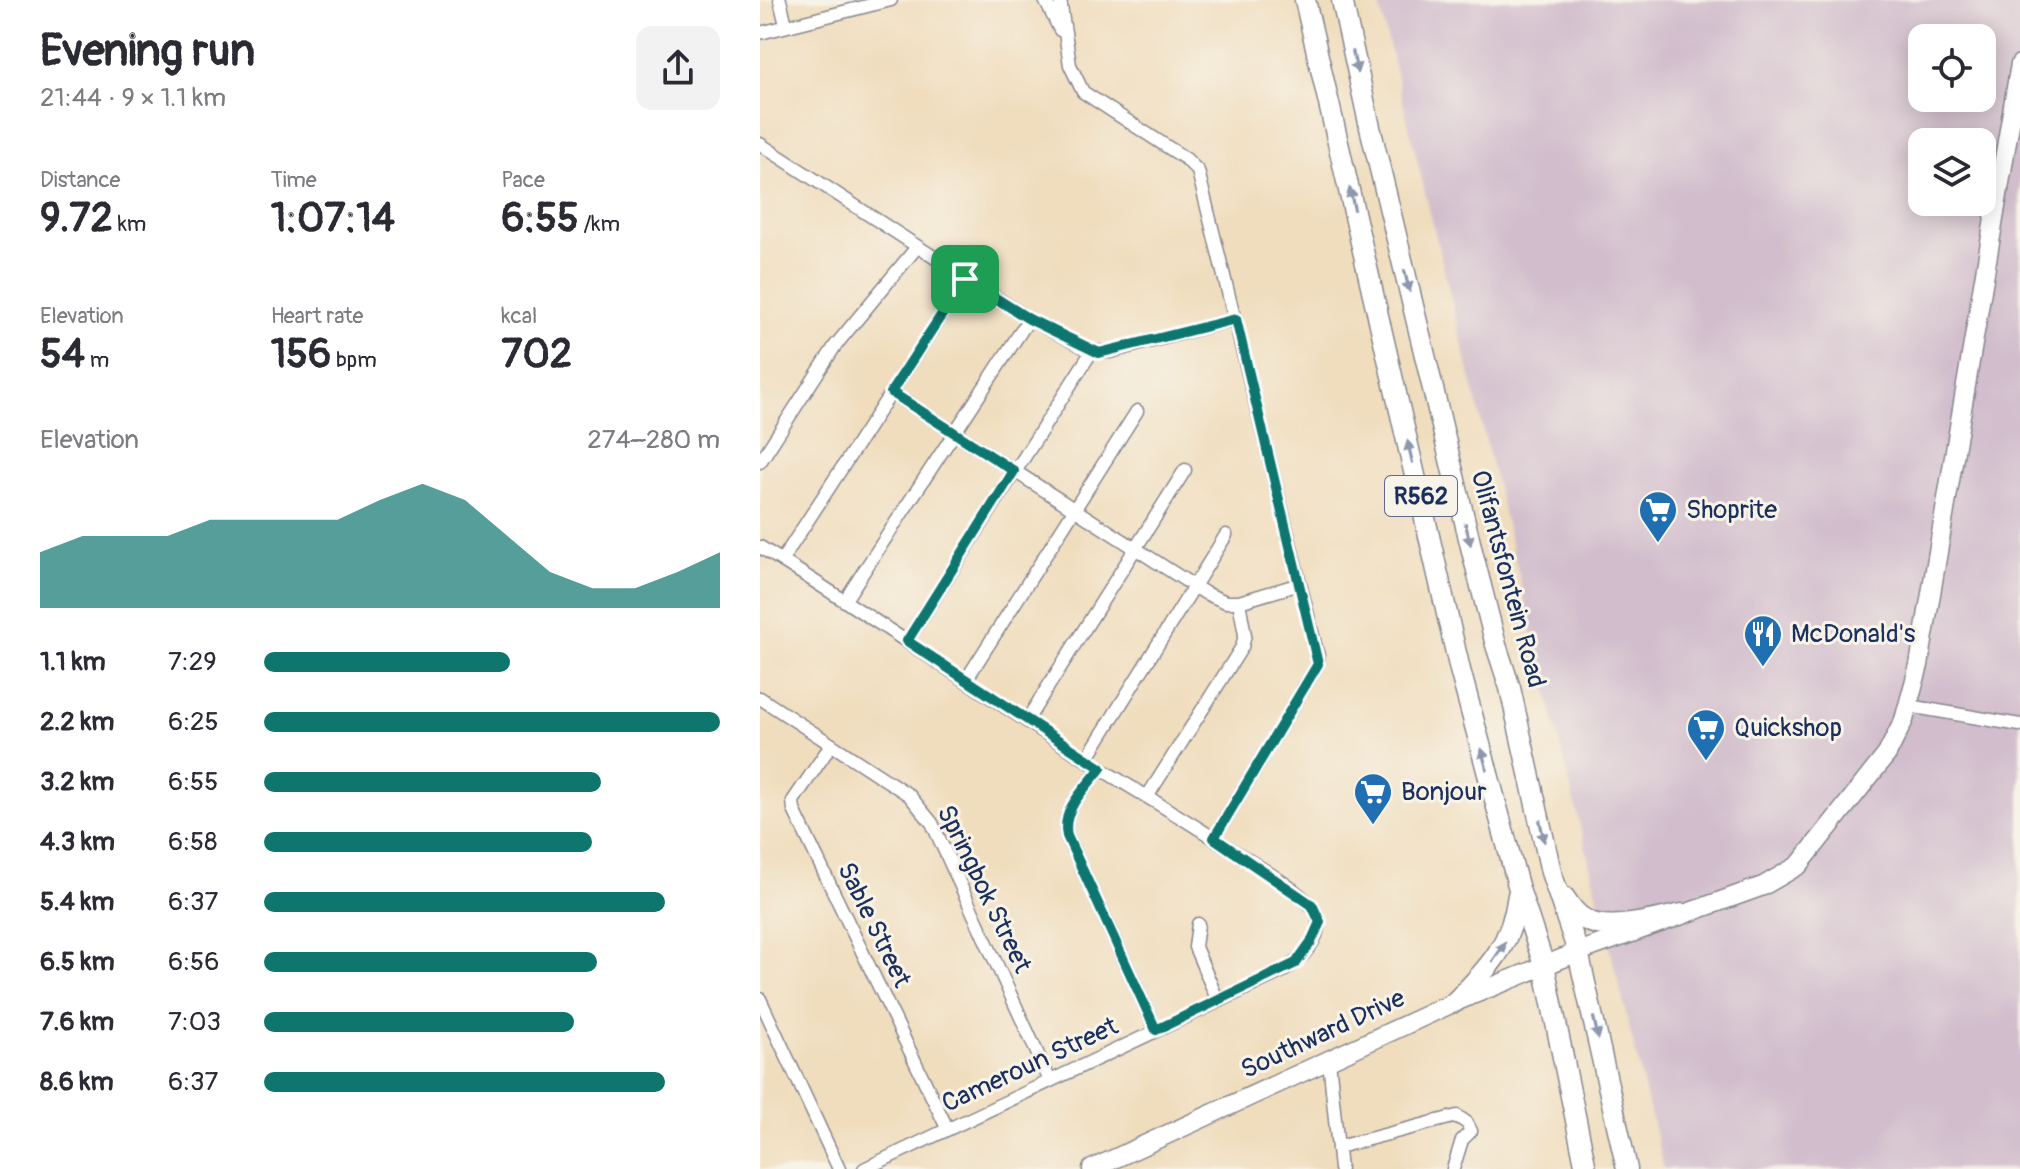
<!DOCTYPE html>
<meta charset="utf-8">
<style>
body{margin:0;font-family:Pangolin,sans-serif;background:#f2f2f3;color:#2b2b33;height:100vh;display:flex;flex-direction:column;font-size:30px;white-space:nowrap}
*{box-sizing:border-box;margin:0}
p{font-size:26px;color:#7c7c81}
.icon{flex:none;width:44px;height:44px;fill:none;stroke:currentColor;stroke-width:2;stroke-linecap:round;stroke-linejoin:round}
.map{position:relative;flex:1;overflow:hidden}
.details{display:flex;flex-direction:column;background:#fff;width:760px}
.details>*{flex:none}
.controls{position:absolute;left:1148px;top:24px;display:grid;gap:16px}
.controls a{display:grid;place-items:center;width:88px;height:88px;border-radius:16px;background:#fff;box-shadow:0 4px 20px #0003;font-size:40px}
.pin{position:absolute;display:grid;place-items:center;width:68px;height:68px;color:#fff;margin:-34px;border-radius:16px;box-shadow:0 4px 12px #0006}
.round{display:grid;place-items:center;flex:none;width:84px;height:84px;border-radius:16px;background:#f2f2f3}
.summary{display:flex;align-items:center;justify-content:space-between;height:136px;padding:0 40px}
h1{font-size:44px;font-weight:800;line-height:60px}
.metrics{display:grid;grid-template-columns:repeat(3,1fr);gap:12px;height:136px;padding:8px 40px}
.metrics div{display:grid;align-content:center}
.metrics b{font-size:40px;font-weight:800}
.metrics small{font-size:22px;font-weight:400}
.metrics p{font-size:22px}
.chart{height:224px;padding:16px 40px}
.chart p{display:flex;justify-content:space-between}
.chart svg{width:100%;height:144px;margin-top:8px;fill:#0f766e;opacity:.7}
ul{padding:0 40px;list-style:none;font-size:26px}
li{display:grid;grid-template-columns:128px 96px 1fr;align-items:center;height:60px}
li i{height:20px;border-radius:10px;background:#0f766e}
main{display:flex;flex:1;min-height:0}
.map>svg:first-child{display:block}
</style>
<main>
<section class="details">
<div class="summary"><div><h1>Evening run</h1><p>21:44 · 9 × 1.1 km</p></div><a class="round"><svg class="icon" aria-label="share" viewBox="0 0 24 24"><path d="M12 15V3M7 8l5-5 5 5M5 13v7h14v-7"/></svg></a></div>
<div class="metrics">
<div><p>Distance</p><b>9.72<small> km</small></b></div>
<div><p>Time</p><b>1:07:14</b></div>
<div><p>Pace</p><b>6:55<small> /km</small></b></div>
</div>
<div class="metrics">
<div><p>Elevation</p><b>54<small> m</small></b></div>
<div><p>Heart rate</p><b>156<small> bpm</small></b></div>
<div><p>kcal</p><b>702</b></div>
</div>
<div class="chart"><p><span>Elevation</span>274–280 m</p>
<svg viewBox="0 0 160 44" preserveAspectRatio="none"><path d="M0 44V27L10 22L20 22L30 22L40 17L50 17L60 17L70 17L80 11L90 6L100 11L110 22L120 33L130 38L140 38L150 33L160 27V44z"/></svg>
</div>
<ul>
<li><b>1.1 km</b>7:29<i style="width:54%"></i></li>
<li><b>2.2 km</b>6:25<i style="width:100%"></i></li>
<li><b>3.2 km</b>6:55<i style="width:74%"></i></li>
<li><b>4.3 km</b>6:58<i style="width:72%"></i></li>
<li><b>5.4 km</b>6:37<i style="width:88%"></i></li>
<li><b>6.5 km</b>6:56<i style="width:73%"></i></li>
<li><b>7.6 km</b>7:03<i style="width:68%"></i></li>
<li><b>8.6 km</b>6:37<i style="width:88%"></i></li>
</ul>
</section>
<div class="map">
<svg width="1260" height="1169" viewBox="0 0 1260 1169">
<rect width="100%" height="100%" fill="#f7f3e8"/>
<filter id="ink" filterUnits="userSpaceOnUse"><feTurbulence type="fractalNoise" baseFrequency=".0125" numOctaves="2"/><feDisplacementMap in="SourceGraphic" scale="16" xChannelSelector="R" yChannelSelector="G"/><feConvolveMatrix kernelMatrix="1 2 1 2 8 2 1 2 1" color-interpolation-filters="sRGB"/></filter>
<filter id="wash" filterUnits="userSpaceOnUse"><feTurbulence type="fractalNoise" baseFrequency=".006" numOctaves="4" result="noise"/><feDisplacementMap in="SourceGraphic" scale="32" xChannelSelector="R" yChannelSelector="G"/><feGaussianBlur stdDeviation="1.8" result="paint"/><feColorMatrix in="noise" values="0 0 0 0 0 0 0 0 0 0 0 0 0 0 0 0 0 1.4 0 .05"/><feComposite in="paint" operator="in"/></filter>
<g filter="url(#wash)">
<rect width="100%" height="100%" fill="#f0ddbd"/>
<!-- industrial -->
<path fill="#d1bdcc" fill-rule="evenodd" d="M618,0H1260V1169H904ZM1162,38H1222V98H1162ZM1162,142H1222V202H1162Z"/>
</g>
<g filter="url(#ink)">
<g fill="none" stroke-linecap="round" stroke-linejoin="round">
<defs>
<path id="street" d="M20,0L26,25
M285,0L300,30
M300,0L310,65L323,92L426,159L438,171L558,656L557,666L454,838
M0,33L131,0
M0,144L269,319L332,351L350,352L476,319
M131,392L445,593L466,602H479
M0,462L75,346L157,247
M0,547C110,615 216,689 325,759C371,788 419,815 464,845C484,858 548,894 556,913C566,935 541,960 523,971L104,1169
M22,560L205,279
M85,600L269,319
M147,641L332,351
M206,680L377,411
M0,698L149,795L172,823L290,1081
M1149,706L1260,725
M267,720L425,470
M71,745L33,801L34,810L187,1128
M326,760L466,535
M341,768C325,789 301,809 307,836L396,1030
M387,797L482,647L485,635L479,602L540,584
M438,924L435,947L458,1001
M0,999L79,1169
M569,1060L580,1169
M578,1147L697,1116L707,1123L711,1131L702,1140L693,1169"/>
<path id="secondary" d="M332,1169L695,1002L818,952L1003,886L1039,865L1127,754L1144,720L1159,665L1260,64"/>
<path id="primary" d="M545,0L700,670L759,889L784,965L826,1169
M582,0L609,123L713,555L736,645L750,688L791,872L818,952L867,1169
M804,897C810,906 816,915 826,920C848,933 897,919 922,914
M695,1002C729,968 752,944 758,895"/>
</defs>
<!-- street casing -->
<use href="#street" stroke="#86868e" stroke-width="15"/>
<!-- secondary casing -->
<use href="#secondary" stroke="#86868e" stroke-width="21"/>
<!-- primary casing -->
<use href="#primary" stroke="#86868e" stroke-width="23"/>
<!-- street -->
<use href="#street" stroke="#fff" stroke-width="12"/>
<!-- secondary -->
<use href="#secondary" stroke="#fff" stroke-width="18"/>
<!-- primary -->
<use href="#primary" stroke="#fff" stroke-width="20"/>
</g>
<!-- one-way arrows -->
<defs><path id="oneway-solid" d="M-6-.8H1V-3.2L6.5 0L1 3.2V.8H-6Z" transform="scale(2)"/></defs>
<g fill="#8d97ae">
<use href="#oneway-solid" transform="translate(595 62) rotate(78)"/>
<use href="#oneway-solid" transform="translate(592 199) rotate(-103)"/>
<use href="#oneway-solid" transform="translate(647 281) rotate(76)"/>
<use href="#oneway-solid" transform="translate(650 452) rotate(-103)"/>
<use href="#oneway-solid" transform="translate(708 534) rotate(76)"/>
<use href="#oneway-solid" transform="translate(724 759) rotate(-105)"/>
<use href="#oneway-solid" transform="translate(782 831) rotate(78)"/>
<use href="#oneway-solid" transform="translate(739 952) rotate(-56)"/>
<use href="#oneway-solid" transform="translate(836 1028) rotate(77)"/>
</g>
</g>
<g fill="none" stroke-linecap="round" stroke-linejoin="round" filter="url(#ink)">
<defs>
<path id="route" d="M205,279L269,319L339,353L476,319L558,664L454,838L552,905L560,922L551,942L536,963L396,1030L307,836C301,809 325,789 341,768L147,641L254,471L131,392Z"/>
</defs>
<!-- route casing -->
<use href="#route" stroke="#fff" stroke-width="16"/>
<!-- route -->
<use href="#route" stroke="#0f766e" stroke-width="10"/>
</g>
<!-- icons -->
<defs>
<symbol id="supermarket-pin" viewBox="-11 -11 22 30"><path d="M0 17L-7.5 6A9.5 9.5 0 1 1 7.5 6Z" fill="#1f6fb2" stroke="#f7f3e8"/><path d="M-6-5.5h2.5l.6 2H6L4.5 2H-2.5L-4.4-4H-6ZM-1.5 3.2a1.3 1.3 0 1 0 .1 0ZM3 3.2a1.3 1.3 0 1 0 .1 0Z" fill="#fff"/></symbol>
<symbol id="restaurant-pin" viewBox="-11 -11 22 30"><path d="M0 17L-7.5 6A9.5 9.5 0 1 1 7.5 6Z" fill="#1f6fb2" stroke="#f7f3e8"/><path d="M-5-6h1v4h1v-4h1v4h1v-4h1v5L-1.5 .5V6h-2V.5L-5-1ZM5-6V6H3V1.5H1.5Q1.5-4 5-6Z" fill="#fff"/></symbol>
</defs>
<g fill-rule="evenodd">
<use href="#supermarket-pin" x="876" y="488" width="44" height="60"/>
<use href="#restaurant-pin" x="981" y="612" width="44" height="60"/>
<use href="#supermarket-pin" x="924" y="706" width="44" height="60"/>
<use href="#supermarket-pin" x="591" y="770" width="44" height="60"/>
</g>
<g text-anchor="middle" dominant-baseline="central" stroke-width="6" stroke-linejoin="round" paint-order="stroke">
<!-- shield labels -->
<rect fill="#f7f3e8" stroke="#5d6a87" stroke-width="2" x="625" y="476" width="72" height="40" rx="6"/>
<g font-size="24" font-weight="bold" fill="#1b2f5e">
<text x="661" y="496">R562</text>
</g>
<!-- poi labels -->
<g font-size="26" fill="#1b2f5e" stroke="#f7f3e8" text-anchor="start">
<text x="926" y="510">Shoprite</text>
<text x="1031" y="634">McDonald's</text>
<text x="974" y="728">Quickshop</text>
<text x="641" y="792">Bonjour</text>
</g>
<!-- street labels -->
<g font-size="26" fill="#1b2f5e" stroke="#f7f3e8">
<text transform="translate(748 579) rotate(75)">Olifantsfontein Road</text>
<text transform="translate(224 889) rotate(64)">Springbok Street</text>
<text transform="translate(114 925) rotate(64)">Sable Street</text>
<text transform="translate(563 1034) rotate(-25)">Southward Drive</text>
<text transform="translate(270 1065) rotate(-25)">Cameroun Street</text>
</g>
</g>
</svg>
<div class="controls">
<a><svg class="icon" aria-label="locate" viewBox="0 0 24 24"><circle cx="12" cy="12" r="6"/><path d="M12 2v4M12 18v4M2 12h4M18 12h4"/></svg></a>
<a><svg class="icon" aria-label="layers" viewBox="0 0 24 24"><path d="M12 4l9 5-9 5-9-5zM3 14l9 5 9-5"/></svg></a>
</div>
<div class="pin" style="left:205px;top:279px;background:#1e9e55"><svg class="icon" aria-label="arrive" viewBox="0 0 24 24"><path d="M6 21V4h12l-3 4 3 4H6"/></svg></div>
</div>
</main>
